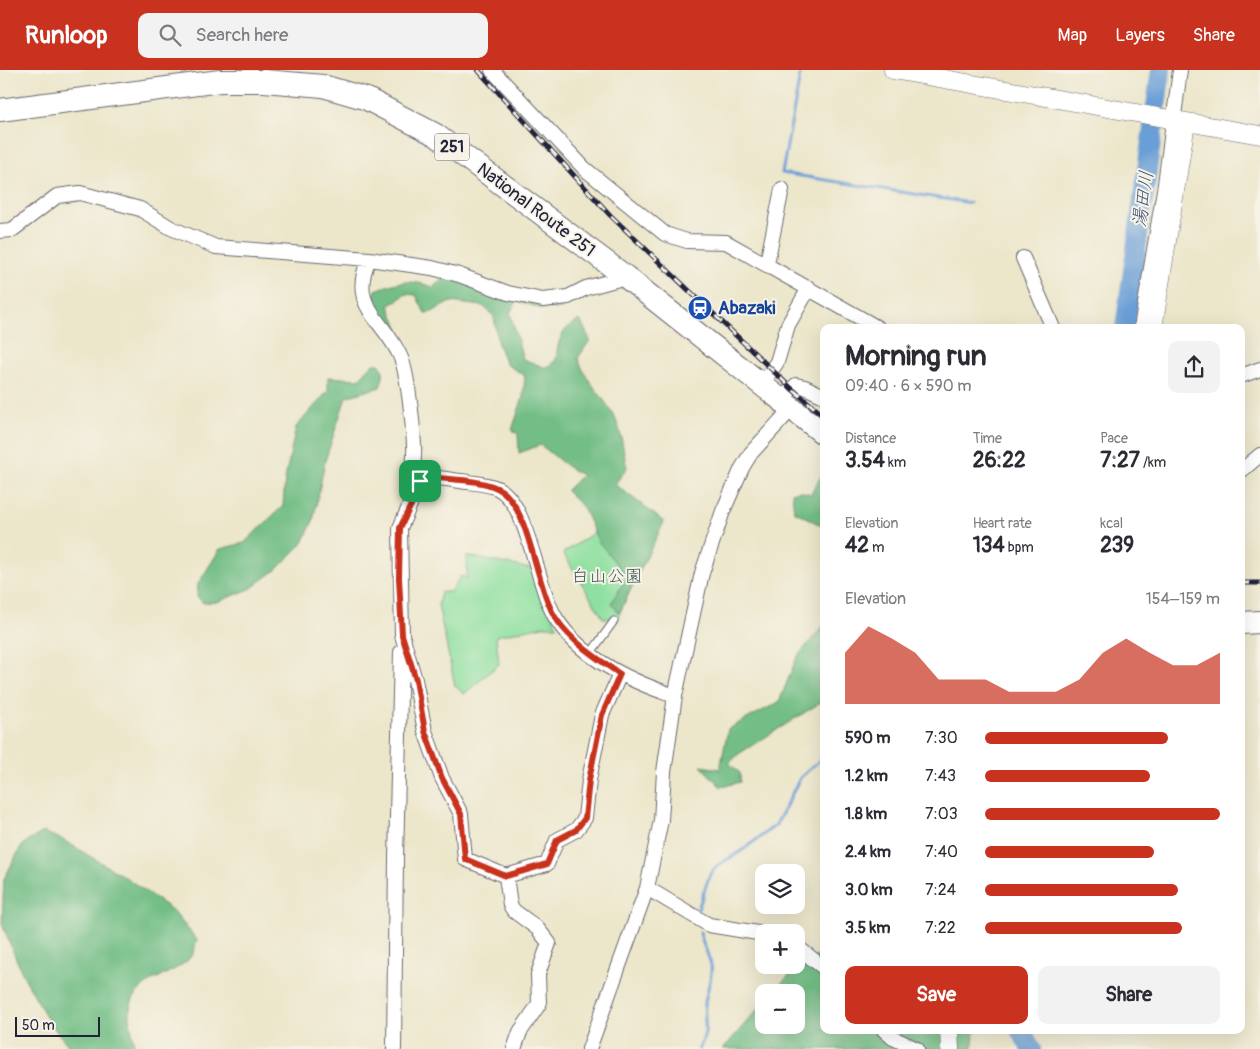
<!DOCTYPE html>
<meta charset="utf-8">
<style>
body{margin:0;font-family:Pangolin,"Klee One",sans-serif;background:#f2f2f3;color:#2b2b33;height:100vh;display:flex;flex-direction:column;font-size:19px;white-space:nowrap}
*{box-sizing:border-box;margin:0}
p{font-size:16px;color:#7c7c81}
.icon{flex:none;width:28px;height:28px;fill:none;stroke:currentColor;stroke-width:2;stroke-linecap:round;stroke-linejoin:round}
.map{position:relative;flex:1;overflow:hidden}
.drawer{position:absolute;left:820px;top:254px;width:425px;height:710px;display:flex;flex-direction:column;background:#fff;border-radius:10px;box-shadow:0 5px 20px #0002}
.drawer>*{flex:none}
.fabs{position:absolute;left:755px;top:794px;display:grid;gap:10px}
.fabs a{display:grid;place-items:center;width:50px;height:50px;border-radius:10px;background:#fff;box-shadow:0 5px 20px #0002;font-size:25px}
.scale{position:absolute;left:15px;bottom:12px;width:85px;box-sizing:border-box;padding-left:5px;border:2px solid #22223b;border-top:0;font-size:14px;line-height:18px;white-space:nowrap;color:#22223b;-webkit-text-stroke:4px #f7f3e8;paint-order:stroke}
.pin{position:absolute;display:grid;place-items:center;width:42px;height:42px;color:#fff;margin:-21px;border-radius:10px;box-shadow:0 2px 8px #0006}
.round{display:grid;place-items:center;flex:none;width:52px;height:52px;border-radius:10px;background:#f2f2f3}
.head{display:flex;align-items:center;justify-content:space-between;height:85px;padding:0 25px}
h1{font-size:28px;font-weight:700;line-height:38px}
.figures{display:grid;grid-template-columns:repeat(3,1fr);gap:8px;height:85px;padding:5px 25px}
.figures div{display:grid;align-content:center}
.figures b{font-size:21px;font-weight:700}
.figures small{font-size:14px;font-weight:400}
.figures p{font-size:14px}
.chart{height:140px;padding:10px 25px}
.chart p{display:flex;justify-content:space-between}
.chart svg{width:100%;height:90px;margin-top:5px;fill:#c8321e;opacity:.7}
.primary-button{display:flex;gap:10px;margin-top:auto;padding:10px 25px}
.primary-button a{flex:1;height:58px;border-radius:10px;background:#c8321e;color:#fff;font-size:20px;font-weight:700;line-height:58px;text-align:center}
.primary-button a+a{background:#f2f2f3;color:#2b2b33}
ul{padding:0 25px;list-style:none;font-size:16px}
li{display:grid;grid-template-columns:80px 60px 1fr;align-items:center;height:38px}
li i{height:12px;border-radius:6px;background:#c8321e}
header{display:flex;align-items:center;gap:30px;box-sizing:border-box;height:70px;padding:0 25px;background:#c8321e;color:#fff}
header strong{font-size:24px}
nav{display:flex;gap:28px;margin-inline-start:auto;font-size:18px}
.search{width:350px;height:45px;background:#f2f2f3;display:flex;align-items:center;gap:12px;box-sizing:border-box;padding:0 18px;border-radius:10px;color:#7c7c81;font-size:19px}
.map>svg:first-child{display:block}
</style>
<header>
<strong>Runloop</strong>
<div class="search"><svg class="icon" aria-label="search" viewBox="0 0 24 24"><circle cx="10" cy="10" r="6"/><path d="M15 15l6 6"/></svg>Search here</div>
<nav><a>Map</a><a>Layers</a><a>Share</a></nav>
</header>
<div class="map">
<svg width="1260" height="979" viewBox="0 0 1260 979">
<rect width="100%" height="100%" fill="#f7f3e8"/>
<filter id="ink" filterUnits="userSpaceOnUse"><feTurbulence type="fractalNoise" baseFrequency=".02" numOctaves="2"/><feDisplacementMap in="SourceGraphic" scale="10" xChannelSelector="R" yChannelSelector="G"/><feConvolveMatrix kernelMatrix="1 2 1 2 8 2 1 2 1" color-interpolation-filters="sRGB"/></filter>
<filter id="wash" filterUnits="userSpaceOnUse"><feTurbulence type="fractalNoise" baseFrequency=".0096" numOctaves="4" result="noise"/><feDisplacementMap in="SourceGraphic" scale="20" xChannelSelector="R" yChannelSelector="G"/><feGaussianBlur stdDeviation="1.12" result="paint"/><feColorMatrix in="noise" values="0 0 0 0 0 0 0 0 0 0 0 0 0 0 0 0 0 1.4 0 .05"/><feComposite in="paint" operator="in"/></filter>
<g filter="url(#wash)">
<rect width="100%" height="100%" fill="#ece6ca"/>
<!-- green -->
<path fill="#8fe0a0" stroke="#58816e" d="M598,460L639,501L617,549L603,548L563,483Z
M467,486L532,499L557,556H543L496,566L499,594L464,624L455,616L438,535L441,522H450L461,506L467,508Z"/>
<!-- forest -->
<path fill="#73be86" stroke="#4a7060" d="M448,205L561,233L562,239L540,238L517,231L510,243L523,289L546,298L556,290C558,271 561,258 580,250L590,270L578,288C585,311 604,326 615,348C622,362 623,382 627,398L615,414L664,452L619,543L611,533L627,507L598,471L583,437L566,421L582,405C566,398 555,385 540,375L519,383L518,364L512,360L523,327L525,306L506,294L498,274L494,247L483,236L450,232L432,242L425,243L416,225L406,224L389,236L401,264L400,279C389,262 367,241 376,220C400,211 408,209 433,217Z
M373,294H379C386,302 383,308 380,317L346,327L325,391L313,451L303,473L276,500L250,519L217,532L203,533L197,527L198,514L220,479L244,473L283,436L285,409L296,357L328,321V307L359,309Z
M822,404H824V457L794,441L792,423L799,421L811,424Z
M824,555L823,631L740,683L729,693L740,703V712L721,717L701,696L720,699L728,659L779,632L797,587Z
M43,762L63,770L125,807L172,840L197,870C195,874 195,881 192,885C178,905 144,906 133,929C126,942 133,964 135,979H71L49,952L22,903L2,854L4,809L22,775Z
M824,883V960H975L972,979H723L764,932V955H796V922H773L800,894Z"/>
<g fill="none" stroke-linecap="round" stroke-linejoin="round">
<!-- stream -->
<path stroke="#6b9ed6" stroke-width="3" d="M801,0L782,103L970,133
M697,842L710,804L718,795L740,782L776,755L800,708L824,686
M699,979C710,957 703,955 705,934C706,920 713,909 711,895C709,885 702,874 700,862"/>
<!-- river -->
<path stroke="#6b9ed6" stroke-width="20" d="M1125,258L1161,0
M1021,960L1031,979"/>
</g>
</g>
<g filter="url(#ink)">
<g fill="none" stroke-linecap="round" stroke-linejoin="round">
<defs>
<path id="service" d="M590,584L614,551"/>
<path id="minor" d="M492,0L585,99L665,164L687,171L726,172L878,258
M0,161L12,160L57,126L80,123L140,139L171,158L216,177L369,189L432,198L459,205L508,223L543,230L568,227L586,218L626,207
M1023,188L1053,258
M369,189C347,238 385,249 401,288C408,305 413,355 414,375C415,384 412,396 415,405C416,409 417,409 420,411
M767,193L782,119
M1141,258L1165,114L1180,0
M1241,306L1260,299
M762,314L777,292L788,255L809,218
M781,329L796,315L805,317L824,326
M1241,401L1260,385
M620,604L602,645L589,710L585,748L576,760L557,770L547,794L506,806L465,789L461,744L442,708L425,661L415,610L402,565L400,458L420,411C431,404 447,410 460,411C472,413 486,413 497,418C529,432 536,518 557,550C583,590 632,612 675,626
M506,806L510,835L514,841L537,858L549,873L538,904L539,934L520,962L514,979
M647,818L709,855L764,864
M796,876L824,898
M884,960L893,968L917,979
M394,979L396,788L401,582L405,578
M589,979L647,818L661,750L664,702L675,626L702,503L723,441L742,398L751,383L792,338"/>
<path id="tertiary" d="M893,0L1260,65
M1153,258L1186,53
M949,960L950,979"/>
<path id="trunk" d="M0,40L220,11H264L323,16L367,29L436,65L626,207L824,364
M1241,553L1260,552"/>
</defs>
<!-- service casing -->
<use href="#service" stroke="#69676d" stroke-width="9"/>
<!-- minor casing -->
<use href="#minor" stroke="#69676d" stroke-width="16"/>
<!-- tertiary casing -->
<use href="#tertiary" stroke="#69676d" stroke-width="19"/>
<!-- trunk casing -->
<use href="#trunk" stroke="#69676d" stroke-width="24"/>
<!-- service -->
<use href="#service" stroke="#fff" stroke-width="7"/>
<!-- minor -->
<use href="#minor" stroke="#fff" stroke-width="14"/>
<!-- tertiary -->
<use href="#tertiary" stroke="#fff" stroke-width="18"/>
<!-- trunk -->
<use href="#trunk" stroke="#fff" stroke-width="22"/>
<defs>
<path id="rail" d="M478,0L610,145L791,318L824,346
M1241,513H1260"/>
</defs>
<!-- rail casing -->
<use href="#rail" stroke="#22223b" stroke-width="5"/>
<!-- rail -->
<use href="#rail" stroke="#f7f3e8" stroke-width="3" stroke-dasharray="9" stroke-linecap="butt"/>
</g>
</g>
<g fill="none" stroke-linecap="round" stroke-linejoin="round" filter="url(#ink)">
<defs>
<path id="route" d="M430,407C450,410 478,409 497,418C530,432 535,519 557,550C573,573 598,589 620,604L602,645L589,710L585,748L576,760L557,770L547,794L506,806L465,789L461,744L442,708L425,661L416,610L402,565L399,508L400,458L412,433L416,416L420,411Z"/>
</defs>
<!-- route casing -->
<use href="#route" stroke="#fff" stroke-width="10"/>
<!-- route -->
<use href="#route" stroke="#c8321e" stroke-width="6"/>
</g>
<!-- icons -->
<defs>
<symbol id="station-disc" viewBox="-11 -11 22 22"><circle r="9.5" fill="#1a4fb4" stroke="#f7f3e8"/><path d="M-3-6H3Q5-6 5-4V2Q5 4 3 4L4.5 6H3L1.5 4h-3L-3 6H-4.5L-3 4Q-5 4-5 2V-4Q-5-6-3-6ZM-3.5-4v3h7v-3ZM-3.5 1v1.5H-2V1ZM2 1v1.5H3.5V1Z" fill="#fff"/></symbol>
</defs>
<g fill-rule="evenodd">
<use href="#station-disc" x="686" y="224" width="28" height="28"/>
</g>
<g text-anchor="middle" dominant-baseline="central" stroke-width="4" stroke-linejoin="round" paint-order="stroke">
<!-- shield labels -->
<rect fill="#f7f3e8" stroke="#62616f" stroke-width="1" x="434.5" y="63.5" width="35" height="27" rx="4"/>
<g font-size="16" font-weight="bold" fill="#22223b">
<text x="452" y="77">251</text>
</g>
<!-- street labels -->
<g font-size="18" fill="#22223b" stroke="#f7f3e8">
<text transform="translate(536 140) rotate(37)">National Route 251</text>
</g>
<!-- transit labels -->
<g font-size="18" font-weight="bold" fill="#164399" stroke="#f7f3e8" text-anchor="start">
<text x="718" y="238">Abazaki</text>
</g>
<!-- park labels -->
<g font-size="18" fill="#435b59" stroke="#f7f3e8">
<text x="607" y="506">白山公園</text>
</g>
<!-- water labels -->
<g font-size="19" font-style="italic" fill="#3f5479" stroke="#f7f3e8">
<text transform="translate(1143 129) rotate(-82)">湯田川</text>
</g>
</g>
</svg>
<div class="fabs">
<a><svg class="icon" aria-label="layers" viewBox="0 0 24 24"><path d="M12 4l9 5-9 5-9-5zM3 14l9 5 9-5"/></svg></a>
<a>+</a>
<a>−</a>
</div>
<div class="scale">50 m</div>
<div class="pin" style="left:420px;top:411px;background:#1e9e55"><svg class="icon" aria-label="arrive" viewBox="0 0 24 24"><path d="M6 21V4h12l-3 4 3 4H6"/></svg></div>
<section class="drawer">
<div class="head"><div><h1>Morning run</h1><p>09:40 · 6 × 590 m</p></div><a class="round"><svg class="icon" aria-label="share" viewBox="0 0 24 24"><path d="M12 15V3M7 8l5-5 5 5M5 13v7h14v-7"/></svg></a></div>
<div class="figures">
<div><p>Distance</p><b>3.54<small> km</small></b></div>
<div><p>Time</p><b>26:22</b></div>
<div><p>Pace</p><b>7:27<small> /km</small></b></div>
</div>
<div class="figures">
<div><p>Elevation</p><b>42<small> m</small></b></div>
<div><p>Heart rate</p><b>134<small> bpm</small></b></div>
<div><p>kcal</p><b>239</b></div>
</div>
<div class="chart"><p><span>Elevation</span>154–159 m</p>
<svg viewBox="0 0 160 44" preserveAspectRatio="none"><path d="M0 44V19L10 6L20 12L30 19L40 32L50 32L60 32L70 38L80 38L90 38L100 32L110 19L120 12L130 19L140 25L150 25L160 19V44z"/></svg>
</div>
<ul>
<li><b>590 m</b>7:30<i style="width:78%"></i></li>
<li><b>1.2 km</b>7:43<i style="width:70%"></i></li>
<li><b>1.8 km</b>7:03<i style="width:100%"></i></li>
<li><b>2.4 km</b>7:40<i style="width:72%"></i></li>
<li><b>3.0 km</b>7:24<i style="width:82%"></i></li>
<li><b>3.5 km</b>7:22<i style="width:84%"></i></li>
</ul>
<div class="primary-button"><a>Save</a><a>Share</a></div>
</section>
</div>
